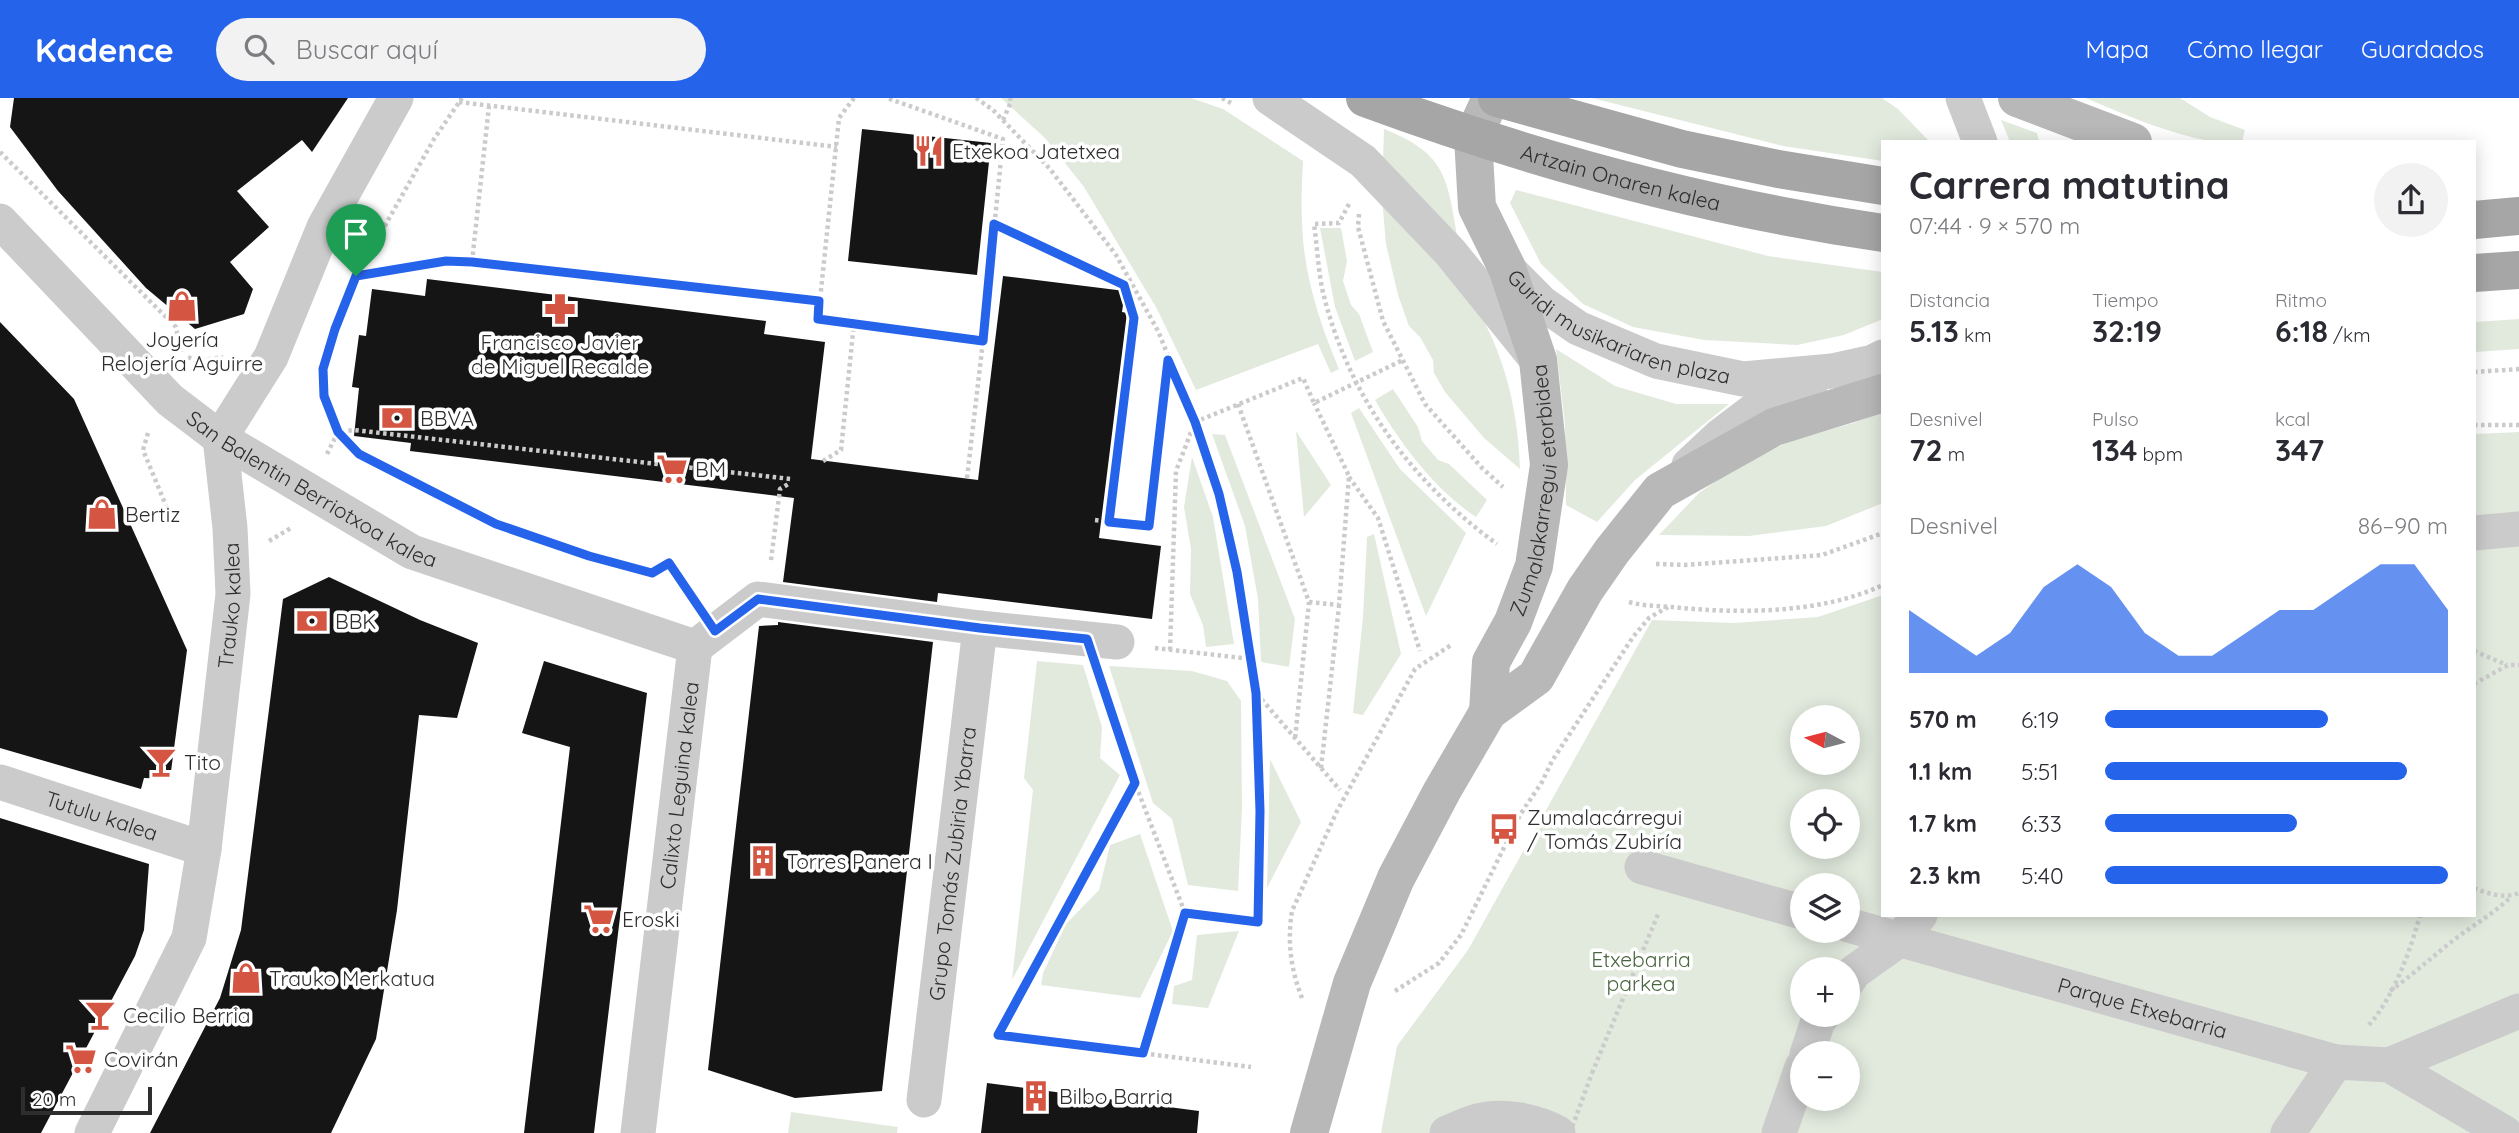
<!DOCTYPE html>
<html lang="es">
<meta charset="utf-8">
<style>
body{margin:0;font-family:Quicksand,sans-serif;background:#f2f2f3;color:#2b2b33;height:100vh;display:flex;flex-direction:column;font-size:26px;white-space:nowrap}
*{box-sizing:border-box;margin:0}
p{font-size:23px;color:#7c7c81}
.icon{flex:none;width:38px;height:38px;fill:none;stroke:currentColor;stroke-width:2;stroke-linecap:round;stroke-linejoin:round}
.map{position:relative;flex:1;overflow:hidden}
.sheet{position:absolute;left:1881px;top:42px;width:595px;height:777px;display:flex;flex-direction:column;background:#fff;border-radius:0px;box-shadow:0 4px 18px #0003}
.sheet>*{flex:none}
.needle{width:46px;rotate:277deg}
.fabs{position:absolute;left:1790px;top:607px;display:grid;gap:14px}
.fabs a{display:grid;place-items:center;width:70px;height:70px;border-radius:50%;background:#fff;box-shadow:0 4px 18px #0003;font-size:35px}
.scale{position:absolute;left:21px;bottom:18px;width:131px;box-sizing:border-box;padding-left:7px;border:4px solid #2e2e2e;border-top:0;font-size:19px;line-height:24px;white-space:nowrap;color:#2e2e2e;-webkit-text-stroke:5px #fff;paint-order:stroke}
.pin{position:absolute;display:grid;place-items:center;width:60px;height:60px;color:#fff;margin:-72px -30px;border-radius:50% 50% 50% 0;rotate:-45deg;box-shadow:0 0 7px #0007}
.pin .icon{rotate:45deg}
.round{display:grid;place-items:center;flex:none;width:74px;height:74px;border-radius:37px;background:#f2f2f3}
.overview{display:flex;align-items:center;justify-content:space-between;height:119px;padding:0 28px}
h1{font-size:38px;font-weight:800;line-height:52px}
.figures{display:grid;grid-template-columns:repeat(3,1fr);gap:10px;height:119px;padding:7px 28px}
.figures div{display:grid;align-content:center}
.figures b{font-size:30px;font-weight:800}
.figures small{font-size:19px;font-weight:400}
.figures p{font-size:19px}
.chart{height:196px;padding:14px 28px}
.chart p{display:flex;justify-content:space-between}
.chart svg{width:100%;height:126px;margin-top:7px;fill:#2563eb;opacity:.7}
ul{padding:0 28px;list-style:none;font-size:23px}
li{display:grid;grid-template-columns:112px 84px 1fr;align-items:center;height:52px}
li i{height:18px;border-radius:9px;background:#2563eb}
header{display:flex;align-items:center;gap:42px;box-sizing:border-box;height:98px;padding:0 35px;background:#2563eb;color:#fff}
header strong{font-size:33px}
nav{display:flex;gap:38px;margin-inline-start:auto;font-size:24px}
.search{width:490px;height:63px;background:#f2f2f3;display:flex;align-items:center;gap:18px;box-sizing:border-box;padding:0 24px;border-radius:38px;color:#7c7c81;font-size:26px}
.map>svg:first-child{display:block}
</style>
<header>
<strong>Kadence</strong>
<div class="search"><svg class="icon" aria-label="search" viewBox="0 0 24 24"><circle cx="10" cy="10" r="6"/><path d="M15 15l6 6"/></svg>Buscar aquí</div>
<nav><a>Mapa</a><a>Cómo llegar</a><a>Guardados</a></nav>
</header>
<div class="map">
<svg width="2519" height="1035" viewBox="0 0 2519 1035">
<rect width="100%" height="100%" fill="#fff"/>
<!-- green -->
<path fill="#e2eade" fill-rule="evenodd" d="M1001,0H1191L1223,11L1303,63C1302,83 1301,103 1302,123C1303,174 1319,224 1339,271L1331,275L1318,246L1196,292L1157,211L1084,89L1045,40Z
M1592,0H1882L1898,11L1930,44H1883V63L1783,48Z
M2086,0H2180L2210,19L2245,32L2242,44C2231,44 2220,45 2209,43C2167,35 2125,17 2086,0Z
M2001,22L2037,35L2039,44H2010Z
M1384,31C1447,56 1447,80 1458,142L1383,63Z
M1516,92L1768,158L1883,174V221L1844,237L1797,247L1704,242L1633,229L1583,206L1541,166L1510,105Z
M1382,100C1407,127 1441,159 1462,188C1501,241 1518,305 1520,371L1484,340L1445,294L1434,275L1433,262L1420,239L1409,228L1398,197L1386,146Z
M1320,130H1341L1347,163L1343,183L1351,207L1359,216L1373,254L1355,263L1335,209Z
M2519,221V251L2475,254V224Z
M1556,251L1615,288L1676,306H1729L1635,382L1597,424L1566,407L1565,326Z
M1393,291L1418,329L1422,343L1438,362L1449,366L1487,402L1476,419C1434,391 1400,345 1375,302Z
M1359,310L1400,371L1466,435L1426,518L1351,315Z
M1883,313V405L1826,428L1749,438L1659,437L1699,395L1729,374L1786,345L1853,325Z
M1296,333L1331,387L1304,419Z
M2519,334V1035H1381L1397,948L1468,852L1652,522L1734,525L1818,519L1883,497V817H2474L2475,336ZM1802,620H1848V665H1802ZM1802,704H1848V749H1802ZM1802,788H1848V833H1802ZM1802,872H1848V917H1802ZM1802,956H1848V1001H1802Z
M1212,336L1225,337L1295,521L1289,569L1261,564L1258,501L1245,428Z
M1192,359L1213,419L1234,546L1206,549L1203,527L1190,496L1191,451L1184,409Z
M1374,436L1401,556L1363,617L1353,615L1363,519L1367,439Z
M1037,563L1083,567L1102,629L1100,660L1120,677L1012,882L1033,692L1024,680Z
M1109,568L1192,573L1227,583L1241,603L1242,710L1238,793L1188,787L1172,721L1153,705Z
M1270,661L1301,724L1267,790Z
M1140,736L1173,833L1140,900L1041,887L1043,875L1066,826L1099,792L1110,747Z
M1239,833L1208,910L1172,906L1174,888L1192,882L1197,837Z
M791,1014L898,1029L897,1035H788Z"/>
<!-- building -->
<path fill="#151515" d="M14,0H348L312,54L302,42L237,93L269,129L230,164L253,191L244,216L195,231L146,190L58,93L10,29Z
M862,31L991,45L977,177L848,163Z
M1003,178L1125,193L1122,214L1127,215L1099,440L1161,448L1152,521L938,495L937,504L783,484L794,400L410,353L411,345L354,338L359,290L352,289L359,237L366,238L372,191L425,198L427,181L766,223L764,236L825,244L811,361L978,382Z
M0,224L74,301L187,552L170,681L144,680L141,691L0,650Z
M329,479L420,522L478,545L457,620L419,617L397,812L376,941L331,1035H150L220,900L241,832L283,501Z
M778,524L933,544L882,993L795,1000L708,972L759,528L778,527Z
M544,563L647,595L594,1035H524L570,649L522,635Z
M0,720L149,766L144,832L135,858L41,1035H0Z
M987,985L1199,1013L1197,1035H981Z"/>
<g fill="none" stroke-linecap="round" stroke-linejoin="round">
<!-- path -->
<path stroke="#cbcbcb" stroke-width="4.5" stroke-dasharray="3.5 3.5" stroke-linecap="butt" d="M854,0L839,20L818,221L983,243L1003,41L887,0
M976,0L993,12L1050,71L1116,157L1158,233L1195,324L1219,396L1237,474L1257,595L1260,713L1258,824L1185,815
M1222,0L1231,5
M459,4L837,49
M1003,22L1011,4L1010,0
M0,54L176,229L181,254
M1349,106L1339,125L1314,126C1317,147 1318,169 1322,190C1346,295 1410,383 1497,446
M1359,116L1358,129L1383,223L1425,306L1482,370L1503,389
M994,126L1123,186L1134,220L1109,424
M472,164L489,8
M357,177L434,41L462,0
M188,259L196,263L223,259
M2474,274L2519,271
M1238,306L1309,504L1295,641
M2474,327H2519
M148,335L143,352L167,410
M327,356L338,334L354,332L791,381
M823,363L841,352L854,225
M1349,379L1378,420L1420,553
M967,380L983,243
M1095,422L1148,428L1168,262
M269,443L291,430
M771,462L780,391L790,385
M1656,466L1685,467L1822,457L1883,435
M694,502L669,465L652,475L588,458L496,426L359,356L338,334L324,298L323,271L335,231L356,178L446,163L472,164L819,203
M1309,504L1339,507L1349,378L1314,305
M1629,504C1643,508 1657,508 1672,509C1738,516 1821,516 1883,487
M1155,550L1251,561
M1170,552L1176,373L1195,324L1303,280L1314,305L1403,262
M2474,553L2507,567
M1101,581L1135,685L1185,815L1143,955
M2474,586L2508,567H2519
M1257,596L1340,692
M1321,670L1339,508
M1135,685L998,937L1251,969
M2474,790C2489,796 2504,801 2519,795
M1395,893L1439,865L1461,837L1520,717L1542,684L1552,663L1633,539L1649,520L1668,509
M2390,893C2414,876 2435,856 2459,838C2477,825 2495,814 2511,799
M1302,900C1291,872 1287,844 1292,813L1337,713L1415,571L1451,547
M2369,927C2394,898 2410,854 2420,817
M1592,975L1659,814"/>
<!-- street -->
<g stroke="#cbcbcb" stroke-width="35">
<path d="M1270,0L1363,63L1450,154L1533,257"/>
<path d="M1963,0L1980,44"/>
<path id="s1" d="M0,123L170,302L220,340L412,454L695,549"/>
<path id="s2" d="M1507,170L1542,205L1578,230L1656,263L1743,281L1832,273L1873,264L1883,259"/>
<path d="M1689,367L1720,338L1761,307L1812,283"/>
<path d="M2474,435L2519,431"/>
<path d="M695,549L758,501L980,530L1117,544"/>
<path id="s3" d="M0,684L204,751"/>
<path d="M1642,769L1802,814"/>
<path id="s4" d="M1848,827L2336,964L2389,967L2505,1035"/>
<path d="M1848,883L1854,874L1899,842L1920,817"/>
<path d="M1807,956L1818,923L1823,917"/>
<path d="M2389,967L2519,913"/>
<path id="s5" d="M924,1002L980,530"/>
<path id="s6" d="M92,1035L189,840L204,751L233,496L230,430L220,340L271,259L324,129L396,0"/>
<path id="s7" d="M638,1035L695,549"/>
<path d="M1447,1035C1457,1031 1467,1026 1478,1023C1503,1016 1536,1023 1558,1035"/>
<path d="M1779,1035L1802,969"/>
<path d="M2288,1035L2336,964"/>
</g>
<!-- secondary -->
<g stroke="#b8b8b8" stroke-width="38">
<path d="M2017,0L2133,44"/>
<path id="s8" d="M1488,614L1491,564L1513,524L1534,468L1549,367L1538,262L1507,170L1477,109L1473,39L1491,0"/>
<path d="M1309,1035L1352,885L1396,780L1442,693L1488,614L1536,579L1585,492L1612,453L1660,393L1774,329L1883,295"/>
</g>
<!-- primary -->
<g stroke="#a6a6a6" stroke-width="38">
<path id="s9" d="M1365,0C1533,62 1706,109 1883,135"/>
<path d="M1497,0L1682,51L1778,71L1883,88"/>
<path d="M2474,122L2519,118"/>
<path d="M2474,175L2519,172"/>
</g>
<!-- path-bridge -->
<path stroke="#cbcbcb" stroke-width="4.5" stroke-dasharray="3.5 3.5" stroke-linecap="butt" d="M1570,1035L1592,975"/>
</g>
<g fill="none" stroke-linecap="round" stroke-linejoin="round">
<defs>
<path id="route" d="M994,126L1124,187L1134,220L1109,424L1149,428L1168,262L1195,324L1219,396L1237,474L1256,595L1260,713L1258,824L1185,815L1143,955L998,937L1135,685L1087,541L980,530L758,501L715,533L669,465L652,475L589,458L496,426L359,356L338,334L324,298L323,271L335,231L356,178L446,163L472,164L819,203L818,221L983,243Z"/>
</defs>
<!-- route casing -->
<use href="#route" stroke="#fff" stroke-width="14"/>
<!-- route -->
<use href="#route" stroke="#2563eb" stroke-width="9"/>
</g>
<!-- icons -->
<defs>
<symbol id="restaurant-bare" viewBox="-9 -9 18 18"><path d="M-5-6h1v4h1v-4h1v4h1v-4h1v5L-1.5 .5V6h-2V.5L-5-1ZM5-6V6H3V1.5H1.5Q1.5-4 5-6Z" fill="#d45542" stroke="#fff" stroke-width="2.5" paint-order="stroke"/></symbol>
<symbol id="shop-bare" viewBox="-9 -9 18 18"><path d="M-5-2.5h2.3a2.7 3.5 0 0 1 5.4 0H5L5.5 6h-11ZM-1.5-2.5h3a1.5 2.3 0 0 0-3 0Z" fill="#d45542" stroke="#fff" stroke-width="2.5" paint-order="stroke"/></symbol>
<symbol id="pharmacy-bare" viewBox="-9 -9 18 18"><path d="M-2-6h4v4h4v4h-4v4h-4v-4h-4v-4h4Z" fill="#d45542" stroke="#fff" stroke-width="2.5" paint-order="stroke"/></symbol>
<symbol id="bank-bare" viewBox="-9 -9 18 18"><path d="M-6-4H6V4H-6ZM0-2.3a2.3 2.3 0 1 0 0 4.6a2.3 2.3 0 1 0 0-4.6Z" fill="#d45542" stroke="#fff" stroke-width="2.5" paint-order="stroke"/></symbol>
<symbol id="supermarket-bare" viewBox="-9 -9 18 18"><path d="M-6-5.5h2.5l.6 2H6L4.5 2H-2.5L-4.4-4H-6ZM-1.5 3.2a1.3 1.3 0 1 0 .1 0ZM3 3.2a1.3 1.3 0 1 0 .1 0Z" fill="#d45542" stroke="#fff" stroke-width="2.5" paint-order="stroke"/></symbol>
<symbol id="bar-bare" viewBox="-9 -9 18 18"><path d="M-6-5H6L.8 .8V4.5H3.5V6h-7V4.5H-.8V.8Z" fill="#d45542" stroke="#fff" stroke-width="2.5" paint-order="stroke"/></symbol>
<symbol id="bus-bare" viewBox="-9 -9 18 18"><path d="M-5-6H5V4H4V6H2V4H-2V6H-4V4H-5ZM-3.5-4V0h7V-4ZM-3.5 1.2v1.5H-2V1.2ZM2 1.2v1.5H3.5V1.2Z" fill="#d45542" stroke="#fff" stroke-width="2.5" paint-order="stroke"/></symbol>
<symbol id="building-bare" viewBox="-9 -9 18 18"><path d="M-4-6H4V6H1V3H-1V6H-4ZM-2.5-4.3h1.7v1.8h-1.7ZM.8-4.3h1.7v1.8H.8ZM-2.5-1h1.7V.8h-1.7ZM.8-1h1.7V.8H.8Z" fill="#d45542" stroke="#fff" stroke-width="2.5" paint-order="stroke"/></symbol>
</defs>
<g fill-rule="evenodd">
<use href="#restaurant-bare" x="907" y="31" width="44" height="44"/>
<use href="#shop-bare" x="160" y="186" width="44" height="44"/>
<use href="#pharmacy-bare" x="538" y="189" width="44" height="44"/>
<use href="#bank-bare" x="375" y="298" width="44" height="44"/>
<use href="#supermarket-bare" x="650" y="349" width="44" height="44"/>
<use href="#shop-bare" x="80" y="394" width="44" height="44"/>
<use href="#bank-bare" x="290" y="501" width="44" height="44"/>
<use href="#bar-bare" x="139" y="642" width="44" height="44"/>
<use href="#bus-bare" x="1482" y="709" width="44" height="44"/>
<use href="#building-bare" x="741" y="741" width="44" height="44"/>
<use href="#supermarket-bare" x="577" y="799" width="44" height="44"/>
<use href="#shop-bare" x="224" y="858" width="44" height="44"/>
<use href="#bar-bare" x="78" y="895" width="44" height="44"/>
<use href="#supermarket-bare" x="59" y="939" width="44" height="44"/>
<use href="#building-bare" x="1014" y="976" width="44" height="44"/>
</g>
<g text-anchor="middle" dominant-baseline="central" stroke-width="7" stroke-linejoin="round" paint-order="stroke">
<!-- poi labels -->
<g font-size="21" fill="#2e2e2e" stroke="#fff" text-anchor="start">
<text x="952" y="53">Etxekoa Jatetxea</text>
<text x="182" y="241" text-anchor="middle">Joyería<tspan x="182" dy="24">Relojería Aguirre</tspan></text>
<text x="560" y="244" text-anchor="middle">Francisco Javier<tspan x="560" dy="24">de Miguel Recalde</tspan></text>
<text x="420" y="320">BBVA</text>
<text x="695" y="371">BM</text>
<text x="125" y="416">Bertiz</text>
<text x="335" y="523">BBK</text>
<text x="184" y="664">Tito</text>
<text x="1527" y="719">Zumalacárregui<tspan x="1527" dy="24">/ Tomás Zubiría</tspan></text>
<text x="786" y="763">Torres Panera I</text>
<text x="622" y="821">Eroski</text>
<text x="269" y="880">Trauko Merkatua</text>
<text x="123" y="917">Cecilio Berria</text>
<text x="104" y="961">Covirán</text>
<text x="1059" y="998">Bilbo Barria</text>
</g>
<!-- street labels -->
<g font-size="21" fill="#2e2e2e" stroke="#fff">
<text stroke="none"><textPath href="#s9" startOffset="268">Artzain Onaren kalea</textPath></text>
<text stroke="none"><textPath href="#s2" startOffset="130">Guridi musikariaren plaza</textPath></text>
<text stroke="none"><textPath href="#s1" startOffset="415">San Balentin Berriotxoa kalea</textPath></text>
<text stroke="none"><textPath href="#s8" startOffset="231">Zumalakarregui etorbidea</textPath></text>
<text stroke="none"><textPath href="#s6" startOffset="553">Trauko kalea</textPath></text>
<text stroke="none"><textPath href="#s7" startOffset="350">Calixto Leguina kalea</textPath></text>
<text stroke="none"><textPath href="#s3" startOffset="107">Tutulu kalea</textPath></text>
<text stroke="none"><textPath href="#s5" startOffset="238">Grupo Tomás Zubiria Ybarra</textPath></text>
<text stroke="none"><textPath href="#s4" startOffset="306">Parque Etxebarria</textPath></text>
</g>
<!-- park labels -->
<g font-size="21" fill="#4a6640" stroke="#fff">
<text x="1641" y="861">Etxebarria<tspan x="1641" dy="24">parkea</tspan></text>
</g>
</g>
</svg>
<div class="fabs">
<a><svg class="needle" viewBox="-14 -14 28 28"><path d="M0-13l5 13h-10z" fill="#e53935"/><path d="M0 13l5-13h-10z" fill="#7c7c81"/></svg></a>
<a><svg class="icon" aria-label="locate" viewBox="0 0 24 24"><circle cx="12" cy="12" r="6"/><path d="M12 2v4M12 18v4M2 12h4M18 12h4"/></svg></a>
<a><svg class="icon" aria-label="layers" viewBox="0 0 24 24"><path d="M12 4l9 5-9 5-9-5zM3 14l9 5 9-5"/></svg></a>
<a>+</a>
<a>−</a>
</div>
<div class="scale">20 m</div>
<div class="pin" style="left:356px;top:178px;background:#1e9e55"><svg class="icon" aria-label="arrive" viewBox="0 0 24 24"><path d="M6 21V4h12l-3 4 3 4H6"/></svg></div>
<section class="sheet">
<div class="overview"><div><h1>Carrera matutina</h1><p>07:44 · 9 × 570 m</p></div><a class="round"><svg class="icon" aria-label="share" viewBox="0 0 24 24"><path d="M12 15V3M7 8l5-5 5 5M5 13v7h14v-7"/></svg></a></div>
<div class="figures">
<div><p>Distancia</p><b>5.13<small> km</small></b></div>
<div><p>Tiempo</p><b>32:19</b></div>
<div><p>Ritmo</p><b>6:18<small> /km</small></b></div>
</div>
<div class="figures">
<div><p>Desnivel</p><b>72<small> m</small></b></div>
<div><p>Pulso</p><b>134<small> bpm</small></b></div>
<div><p>kcal</p><b>347</b></div>
</div>
<div class="chart"><p><span>Desnivel</span>86–90 m</p>
<svg viewBox="0 0 160 44" preserveAspectRatio="none"><path d="M0 44V22L10 30L20 38L30 30L40 14L50 6L60 14L70 30L80 38L90 38L100 30L110 22L120 22L130 14L140 6L150 6L160 22V44z"/></svg>
</div>
<ul>
<li><b>570 m</b>6:19<i style="width:65%"></i></li>
<li><b>1.1 km</b>5:51<i style="width:88%"></i></li>
<li><b>1.7 km</b>6:33<i style="width:56%"></i></li>
<li><b>2.3 km</b>5:40<i style="width:100%"></i></li>
</ul>
</section>
</div>
